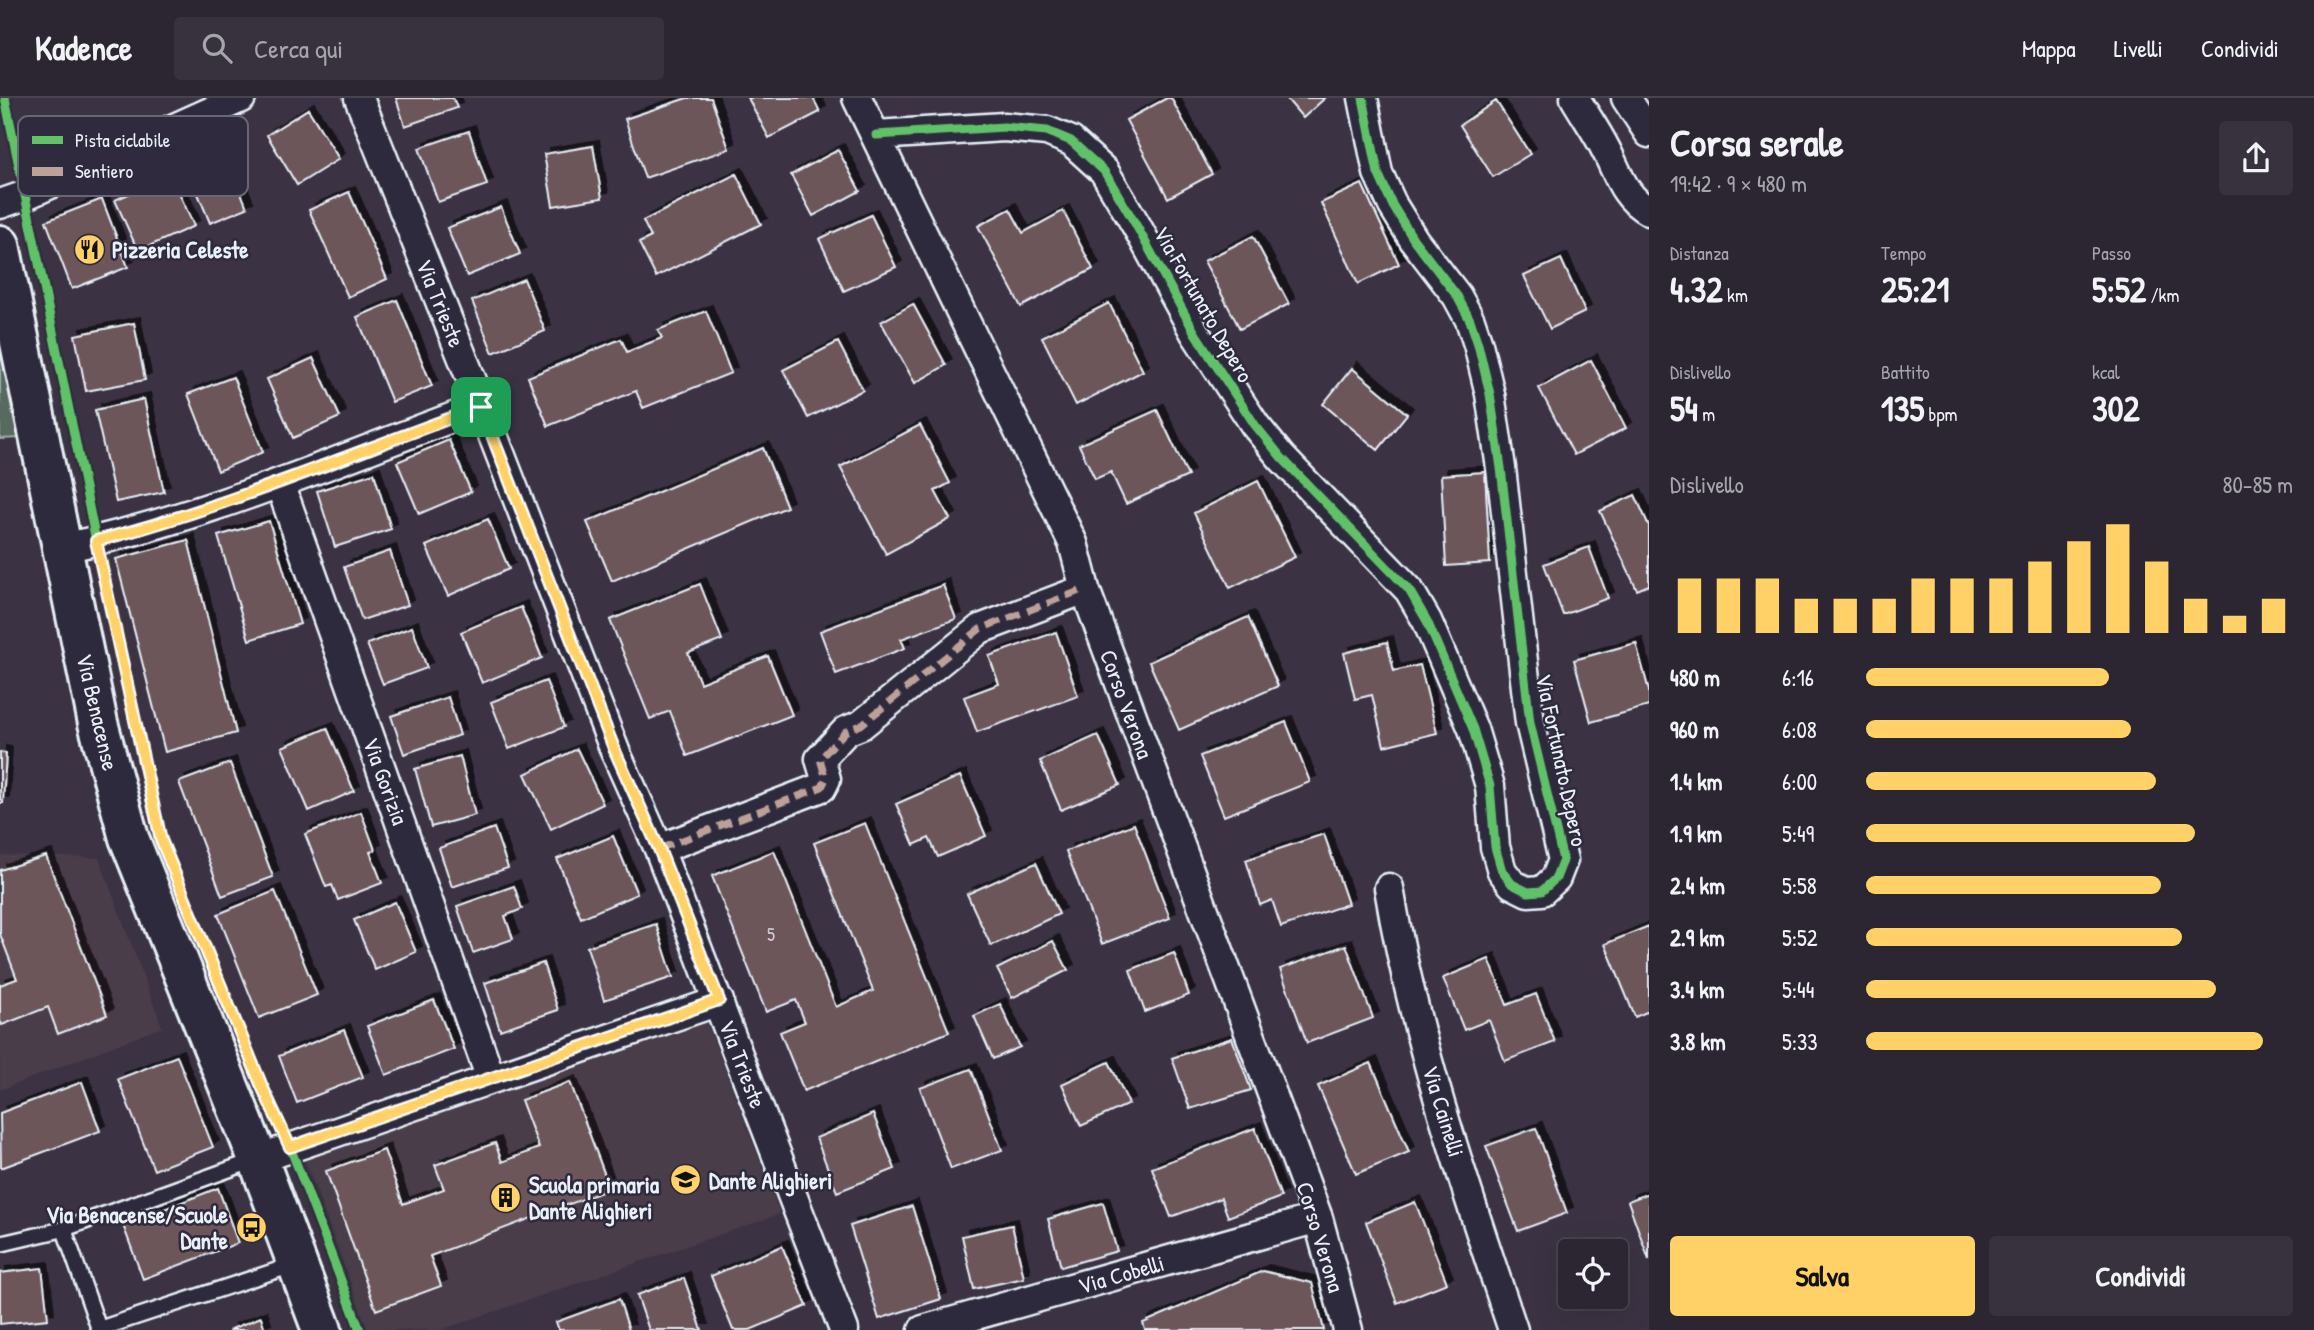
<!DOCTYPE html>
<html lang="it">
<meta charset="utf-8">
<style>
body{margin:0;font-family:"Patrick Hand",sans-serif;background:#38323e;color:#f1f3f6;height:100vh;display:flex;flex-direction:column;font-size:26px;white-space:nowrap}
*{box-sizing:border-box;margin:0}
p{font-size:23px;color:#a6a5ac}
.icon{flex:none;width:38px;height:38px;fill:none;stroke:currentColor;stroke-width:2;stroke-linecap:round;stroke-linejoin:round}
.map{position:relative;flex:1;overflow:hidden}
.panel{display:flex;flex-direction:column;background:#2c2632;width:665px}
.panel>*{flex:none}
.buttons{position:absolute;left:1558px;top:1141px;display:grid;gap:14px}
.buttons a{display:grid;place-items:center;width:70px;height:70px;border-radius:7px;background:#2c2632;box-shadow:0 7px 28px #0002,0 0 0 2px #48434d;font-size:35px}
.pin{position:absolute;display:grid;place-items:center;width:60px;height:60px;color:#fff;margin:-30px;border-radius:14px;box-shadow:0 4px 10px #0006}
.round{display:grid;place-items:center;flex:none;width:74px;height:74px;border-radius:7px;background:#38323e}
.head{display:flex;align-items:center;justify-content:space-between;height:119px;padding:0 21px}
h1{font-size:38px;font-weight:700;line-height:52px}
.figures{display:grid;grid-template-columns:repeat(3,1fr);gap:10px;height:119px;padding:7px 21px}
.figures div{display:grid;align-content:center}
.figures b{font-size:35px;font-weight:700}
.figures small{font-size:19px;font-weight:400}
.figures p{font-size:19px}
.chart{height:196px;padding:14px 21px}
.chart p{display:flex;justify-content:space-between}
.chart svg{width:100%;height:126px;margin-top:7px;stroke:#ffd166;stroke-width:6}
.primary-button{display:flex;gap:14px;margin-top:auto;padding:14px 21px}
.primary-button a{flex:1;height:80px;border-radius:7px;background:#ffd166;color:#111;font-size:28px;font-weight:700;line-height:80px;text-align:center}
.primary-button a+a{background:#38323e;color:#f1f3f6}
ul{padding:0 21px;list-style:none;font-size:23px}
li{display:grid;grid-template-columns:112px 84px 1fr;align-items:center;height:52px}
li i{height:18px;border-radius:9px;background:#ffd166}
header{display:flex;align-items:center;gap:42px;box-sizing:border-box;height:98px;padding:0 35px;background:#2c2632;border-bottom:2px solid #48434d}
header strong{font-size:33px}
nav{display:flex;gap:38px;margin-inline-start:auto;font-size:24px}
.search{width:490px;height:63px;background:#38323e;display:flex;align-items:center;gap:18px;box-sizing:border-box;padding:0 24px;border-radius:7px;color:#a6a5ac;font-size:26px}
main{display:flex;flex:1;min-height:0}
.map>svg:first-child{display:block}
</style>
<header>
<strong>Kadence</strong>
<div class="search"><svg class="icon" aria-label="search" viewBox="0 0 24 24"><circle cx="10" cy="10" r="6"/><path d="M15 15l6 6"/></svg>Cerca qui</div>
<nav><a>Mappa</a><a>Livelli</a><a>Condividi</a></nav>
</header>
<main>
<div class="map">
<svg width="1649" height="1232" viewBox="0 0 1649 1232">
<defs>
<filter id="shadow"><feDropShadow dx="6" dy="-6" stdDeviation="0" flood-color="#0009"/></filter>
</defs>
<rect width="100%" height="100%" fill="#3b3343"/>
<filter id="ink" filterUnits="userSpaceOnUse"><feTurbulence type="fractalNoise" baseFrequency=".0143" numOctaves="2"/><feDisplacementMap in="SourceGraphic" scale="14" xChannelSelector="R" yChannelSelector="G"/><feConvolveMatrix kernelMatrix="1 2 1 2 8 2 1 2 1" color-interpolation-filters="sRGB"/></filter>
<g filter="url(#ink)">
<!-- built -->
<path fill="#4a3e4a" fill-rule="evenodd" d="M0,757L99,760L162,929L0,992Z
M705,920L780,1116L440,1232H368L304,1059ZM570,984L609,1092L430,1158L441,1188L376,1212L326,1074L384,1052L403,1106L444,1091L495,1045L502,1064L539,1050Z"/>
<!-- green -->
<path fill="#586961" stroke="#a0adac" stroke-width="2" d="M0,250L20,340L0,341Z"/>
<!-- building -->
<path fill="#6c575a" stroke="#e8f1f8" stroke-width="2" filter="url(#shadow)" d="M396,0H453L457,10L405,28Z
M687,0H711L729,51L645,80L625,21Z
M748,0H813L820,14L769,40Z
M1167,0H1171L1212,76L1168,100L1126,22Z
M1286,0H1325L1303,20Z
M1496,3L1530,56L1493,79L1460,27Z
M308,11L339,61L297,87L267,37Z
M469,33L487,87L438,104L419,50Z
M593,48L602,100L553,108L544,56Z
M838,52L860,93L813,118L791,77Z
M225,54L247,110L210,125L187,69Z
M736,76L761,126L656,179L639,145L651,139L643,123Z
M171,77L194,128L138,153L115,102Z
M1362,86L1399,166L1358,186L1321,105Z
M349,94L387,181L348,199L309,112Z
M102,101L128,169L72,191L46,123Z
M501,109L520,156L467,178L447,130Z
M1010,111L1023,135L1063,113L1093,171L1021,209L978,128Z
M871,117L896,169L844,193L819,141Z
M1253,138L1289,206L1240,231L1204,163Z
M1561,161L1585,214L1550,231L1524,178Z
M524,181L545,233L493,255L472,203Z
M397,202L432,288L392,304L357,219Z
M1109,205L1143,273L1076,307L1042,239Z
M913,206L946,267L915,285L881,224Z
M706,213L731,275L643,310L636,293L548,328L528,279L621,241L627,254L662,240L658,232Z
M134,225L145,282L86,293L75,237Z
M838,244L863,292L808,320L783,272Z
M313,260L340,319L293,340L267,281Z
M1591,262L1626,330L1574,357L1539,290Z
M1352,270L1407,316L1378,352L1323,306Z
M233,279L263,354L218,373L188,296Z
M144,301L164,394L116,404L95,312Z
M1157,312L1188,378L1126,406L1111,374L1095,381L1079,347Z
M920,327L950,385L935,393L950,421L886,456L840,369Z
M449,342L471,394L419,416L397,364Z
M763,350L787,409L612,483L587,424Z
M1485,374L1490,465L1446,468L1441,377Z
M374,375L391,431L335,449L317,393Z
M1258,383L1295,459L1230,490L1194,415Z
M1635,397L1649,428V487L1637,492L1600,413Z
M488,421L509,471L448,498L426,448Z
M269,423L300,526L249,542L218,438Z
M188,442L236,635L165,654L116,461Z
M1589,449L1608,500L1563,517L1544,466Z
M390,453L408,507L362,522L344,469Z
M700,486L722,542L688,555L700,585L768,558L792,617L687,658L670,613L650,621L610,522Z
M943,487L956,521L901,541L905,550L836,576L820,533Z
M521,509L542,560L482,585L461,534Z
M1248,519L1278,588L1179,632L1149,564Z
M412,529L427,570L383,586L367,546Z
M1056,534L1078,598L977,634L964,599L999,586L989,558Z
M1387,544L1394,573L1420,567L1437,635L1384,648L1372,597L1355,601L1344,555Z
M1636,545L1649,593V608L1591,624L1574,562Z
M546,583L564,629L509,651L491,604Z
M448,599L460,637L404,656L391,618Z
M1286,624L1310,684L1224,718L1200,658Z
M327,630L354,693L309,713L282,649Z
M1098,637L1120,687L1061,712L1040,663Z
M577,651L603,706L551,731L525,676Z
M0,654L6,655L3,705H0Z
M460,658L475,717L431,729L415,671Z
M230,665L273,779L222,798L179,684Z
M960,678L986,738L938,759L929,740L914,747L896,706Z
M361,714L375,752L370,754L382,785L338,802L332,787L326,789L305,736Z
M865,725L949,934L804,993L780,934L805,924L796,902L766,914L712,778L774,753L836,909L873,893L814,745Z
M1134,726L1170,820L1102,846L1066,753Z
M494,730L508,770L452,789L439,750Z
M1324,736L1348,806L1281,829L1272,802L1260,807L1246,762Z
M613,738L637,796L581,820L557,761Z
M46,758L107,917L58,936L48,909L2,927L0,923V887L17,881L0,836V772Z
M1036,765L1059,816L991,848L967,796Z
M514,788L522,811L505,818L513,841L473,855L457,808Z
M275,793L317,897L259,920L218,816Z
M395,804L416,854L375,872L354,822Z
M656,826L673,879L604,902L587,849Z
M1649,828V913L1635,919L1605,846Z
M1053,843L1068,872L1012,900L997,871Z
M1346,847L1373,920L1307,945L1280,871Z
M1174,855L1189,897L1145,914L1130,872Z
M1489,861L1507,907L1536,896L1555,944L1505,963L1489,922L1464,932L1443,880Z
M543,865L558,912L500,932L485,885Z
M434,902L454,951L386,977L367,928Z
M1000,906L1020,949L993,961L974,918Z
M344,932L363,979L297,1005L279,958Z
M1232,940L1251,992L1190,1011L1172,960Z
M177,958L213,1049L154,1072L118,981Z
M1109,964L1129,1006L1081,1028L1062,986Z
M1371,965L1409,1054L1356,1076L1318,988Z
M971,971L1002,1052L951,1071L920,990Z
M82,984L100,1033L1,1070L0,1015Z
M570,984L610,1091L430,1158L441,1188L376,1212L326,1073L384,1052L403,1106L444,1091L435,1067L495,1045L502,1064L539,1050L521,1002Z
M873,1016L895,1071L837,1094L816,1040Z
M1255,1030L1281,1099L1228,1119L1221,1100L1171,1119L1152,1070Z
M1536,1030L1567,1115L1518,1133L1486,1048Z
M218,1090L238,1145L143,1181L123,1127Z
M1649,1095V1162L1628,1103Z
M1415,1104L1447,1185L1397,1205L1366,1124Z
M1103,1105L1117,1153L1061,1169L1048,1121Z
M912,1108L941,1201L879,1221L850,1128Z
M1012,1127L1024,1180L974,1191L962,1138Z
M782,1148L807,1208L750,1232H733L711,1178Z
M42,1170L48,1221L0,1226V1175Z
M1263,1173L1312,1185L1324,1232H1145L1143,1225Z
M684,1180L702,1232H649L637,1197Z
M619,1201L629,1232H559L556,1224Z
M261,1219L265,1232H229Z"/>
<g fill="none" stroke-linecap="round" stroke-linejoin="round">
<defs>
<path id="lane" d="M64,1131L99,1231L296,1166
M0,1146L64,1131L258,1061"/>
<path id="street" d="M359,0L472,283L615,653L659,751L844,1232
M857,0L1073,445L1085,491L1318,1120L1348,1232
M1575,0C1585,17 1597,34 1606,52C1618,75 1624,100 1649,113
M1626,0L1649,35
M876,37L1004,29L1047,33L1071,43L1104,73L1136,127L1195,235L1255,327L1281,359L1409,492L1427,523L1473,631L1490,688L1495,749L1502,773L1512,786L1528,794L1542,793L1556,780L1563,762L1530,625L1501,370L1490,296L1478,246L1470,222L1457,198L1414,142L1393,108L1378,75L1363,0
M0,106L26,97L241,0
M280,386L491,981
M63,450C207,420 342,359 481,309
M659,751L822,689L826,681L820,661L846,633L861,627L980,531L1085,491
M1389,790C1414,941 1465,1088 1513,1232
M258,1061L719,903
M923,1232L1318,1120"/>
<path id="secondary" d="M0,147L98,625L129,740L258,1061L322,1232"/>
</defs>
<!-- lane casing -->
<use href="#lane" stroke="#e8f1f8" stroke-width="19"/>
<!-- street casing -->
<use href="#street" stroke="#e8f1f8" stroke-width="33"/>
<!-- secondary casing -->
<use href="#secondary" stroke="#e8f1f8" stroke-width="44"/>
<!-- lane -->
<use href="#lane" stroke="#2f2a3d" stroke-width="14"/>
<!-- street -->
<use href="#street" stroke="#2f2a3d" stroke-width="28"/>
<!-- secondary -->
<use href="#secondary" stroke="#2f2a3d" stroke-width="38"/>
<!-- quiet -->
<path stroke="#bda197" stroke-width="7" stroke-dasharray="14 7" stroke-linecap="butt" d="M659,751L822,689L826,681L820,661L846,633L861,627L980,531L1085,491"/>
<defs>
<path id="cycleway" d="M5,0L96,443L161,742L261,986L290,1049L360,1232
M876,37L1004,29L1047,33L1071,43L1104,73L1136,127L1195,235L1255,327L1281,359L1409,492L1427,523L1473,631L1490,688L1495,749L1502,773L1512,786L1528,794L1542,793L1556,780L1563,762L1530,625L1501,370L1490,296L1478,246L1470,222L1457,198L1414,142L1393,108L1378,75L1363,0"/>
</defs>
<!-- cycleway casing -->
<use href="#cycleway" stroke="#2f2a3d" stroke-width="13"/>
<!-- cycleway -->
<use href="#cycleway" stroke="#61c268" stroke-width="9"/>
</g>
</g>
<g fill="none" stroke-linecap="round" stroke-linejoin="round" filter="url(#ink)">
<defs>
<path id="route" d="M481,309L615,653L659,751L719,902L290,1049L261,986L161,742L96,443C228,409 352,355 481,309Z"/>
</defs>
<!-- route casing -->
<use href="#route" stroke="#fff" stroke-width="14"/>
<!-- route -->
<use href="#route" stroke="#ffd166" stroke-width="9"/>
</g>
<!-- icons -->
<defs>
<symbol id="restaurant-disc" viewBox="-11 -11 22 22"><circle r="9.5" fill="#ffd166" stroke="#2f2a3d"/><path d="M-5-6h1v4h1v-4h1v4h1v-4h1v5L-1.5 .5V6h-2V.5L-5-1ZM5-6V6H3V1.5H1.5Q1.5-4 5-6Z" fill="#111"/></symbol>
<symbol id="school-disc" viewBox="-11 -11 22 22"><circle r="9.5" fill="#ffd166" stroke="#2f2a3d"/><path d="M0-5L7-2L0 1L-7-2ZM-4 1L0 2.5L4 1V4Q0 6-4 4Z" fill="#111"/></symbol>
<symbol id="building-disc" viewBox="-11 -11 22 22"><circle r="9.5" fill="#ffd166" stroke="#2f2a3d"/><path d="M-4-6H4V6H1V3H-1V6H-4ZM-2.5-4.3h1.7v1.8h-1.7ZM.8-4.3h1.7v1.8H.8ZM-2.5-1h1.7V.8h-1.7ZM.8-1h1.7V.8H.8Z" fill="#111"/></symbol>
<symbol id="bus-disc" viewBox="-11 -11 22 22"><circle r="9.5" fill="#ffd166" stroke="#2f2a3d"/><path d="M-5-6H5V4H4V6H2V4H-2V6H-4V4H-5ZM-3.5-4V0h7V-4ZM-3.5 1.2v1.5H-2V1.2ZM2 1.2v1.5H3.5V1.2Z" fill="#111"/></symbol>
</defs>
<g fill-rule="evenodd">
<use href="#restaurant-disc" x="72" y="134" width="35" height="35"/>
<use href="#school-disc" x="668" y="1064" width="35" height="35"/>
<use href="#building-disc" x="488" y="1082" width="35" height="35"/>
<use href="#bus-disc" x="234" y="1112" width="35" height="35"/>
</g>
<g text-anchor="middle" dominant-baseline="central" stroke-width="5" stroke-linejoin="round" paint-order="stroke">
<!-- number labels -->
<g font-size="19" fill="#c9cad0">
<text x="771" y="836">5</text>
</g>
<!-- poi labels -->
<g font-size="23" font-weight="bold" fill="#e8f1f8" stroke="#2f2a3d" text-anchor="start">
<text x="112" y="151">Pizzeria Celeste</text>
<text x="709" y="1082">Dante Alighieri</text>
<text x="529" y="1086">Scuola primaria<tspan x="529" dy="26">Dante Alighieri</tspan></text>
<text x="228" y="1116" text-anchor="end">Via Benacense/Scuole<tspan x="228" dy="26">Dante</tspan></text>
</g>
<!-- street labels -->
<g font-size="23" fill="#e8f1f8" stroke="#2f2a3d">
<text transform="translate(441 205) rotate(68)">Via Trieste</text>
<text transform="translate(1204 206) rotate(60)">Via Fortunato Depero</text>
<text transform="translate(1127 606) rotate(70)">Corso Verona</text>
<text transform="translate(98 614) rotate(77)">Via Benacense</text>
<text transform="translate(1562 662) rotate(78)">Via Fortunato Depero</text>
<text transform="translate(386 683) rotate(70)">Via Gorizia</text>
<text transform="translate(743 966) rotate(69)">Via Trieste</text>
<text transform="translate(1444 1013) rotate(73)">Via Cainelli</text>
<text transform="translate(1321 1139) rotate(73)">Corso Verona</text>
<text transform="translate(1121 1176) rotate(-16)">Via Cobelli</text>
</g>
</g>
<!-- legend -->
<rect x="18" y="18" width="230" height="80" rx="10" fill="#2f2a3d" stroke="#666675" stroke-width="2"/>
<rect x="32" y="38" width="31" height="8" fill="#61c268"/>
<rect x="32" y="69" width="31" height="9" fill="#bda197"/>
<g font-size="19" fill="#e8f1f8">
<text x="75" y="49">Pista ciclabile</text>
<text x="75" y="80">Sentiero</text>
</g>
</svg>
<div class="buttons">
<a><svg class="icon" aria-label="locate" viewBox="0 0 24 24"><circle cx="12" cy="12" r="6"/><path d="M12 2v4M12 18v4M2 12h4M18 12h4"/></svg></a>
</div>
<div class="pin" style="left:481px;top:309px;background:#1e9e55"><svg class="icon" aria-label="arrive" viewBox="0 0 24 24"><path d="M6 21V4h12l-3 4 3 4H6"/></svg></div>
</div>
<section class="panel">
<div class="head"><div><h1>Corsa serale</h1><p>19:42 · 9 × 480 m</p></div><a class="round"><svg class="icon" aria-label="share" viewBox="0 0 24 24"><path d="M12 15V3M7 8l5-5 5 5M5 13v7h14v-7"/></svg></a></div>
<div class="figures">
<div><p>Distanza</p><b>4.32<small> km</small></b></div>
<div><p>Tempo</p><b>25:21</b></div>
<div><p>Passo</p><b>5:52<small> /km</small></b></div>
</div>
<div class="figures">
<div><p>Dislivello</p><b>54<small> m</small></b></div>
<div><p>Battito</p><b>135<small> bpm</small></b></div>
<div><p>kcal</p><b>302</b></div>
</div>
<div class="chart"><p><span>Dislivello</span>80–85 m</p>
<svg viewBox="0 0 160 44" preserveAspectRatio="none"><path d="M5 44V25M15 44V25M25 44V25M35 44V32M45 44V32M55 44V32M65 44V25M75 44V25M85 44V25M95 44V19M105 44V12M115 44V6M125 44V19M135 44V32M145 44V38M155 44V32"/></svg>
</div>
<ul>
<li><b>480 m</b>6:16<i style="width:57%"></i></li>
<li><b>960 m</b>6:08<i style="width:62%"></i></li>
<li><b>1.4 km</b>6:00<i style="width:68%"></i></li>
<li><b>1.9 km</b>5:49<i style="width:77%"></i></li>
<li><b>2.4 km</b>5:58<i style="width:69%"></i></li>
<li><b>2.9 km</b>5:52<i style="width:74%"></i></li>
<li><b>3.4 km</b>5:44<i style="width:82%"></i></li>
<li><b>3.8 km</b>5:33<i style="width:93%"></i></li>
</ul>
<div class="primary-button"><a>Salva</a><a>Condividi</a></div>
</section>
</main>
